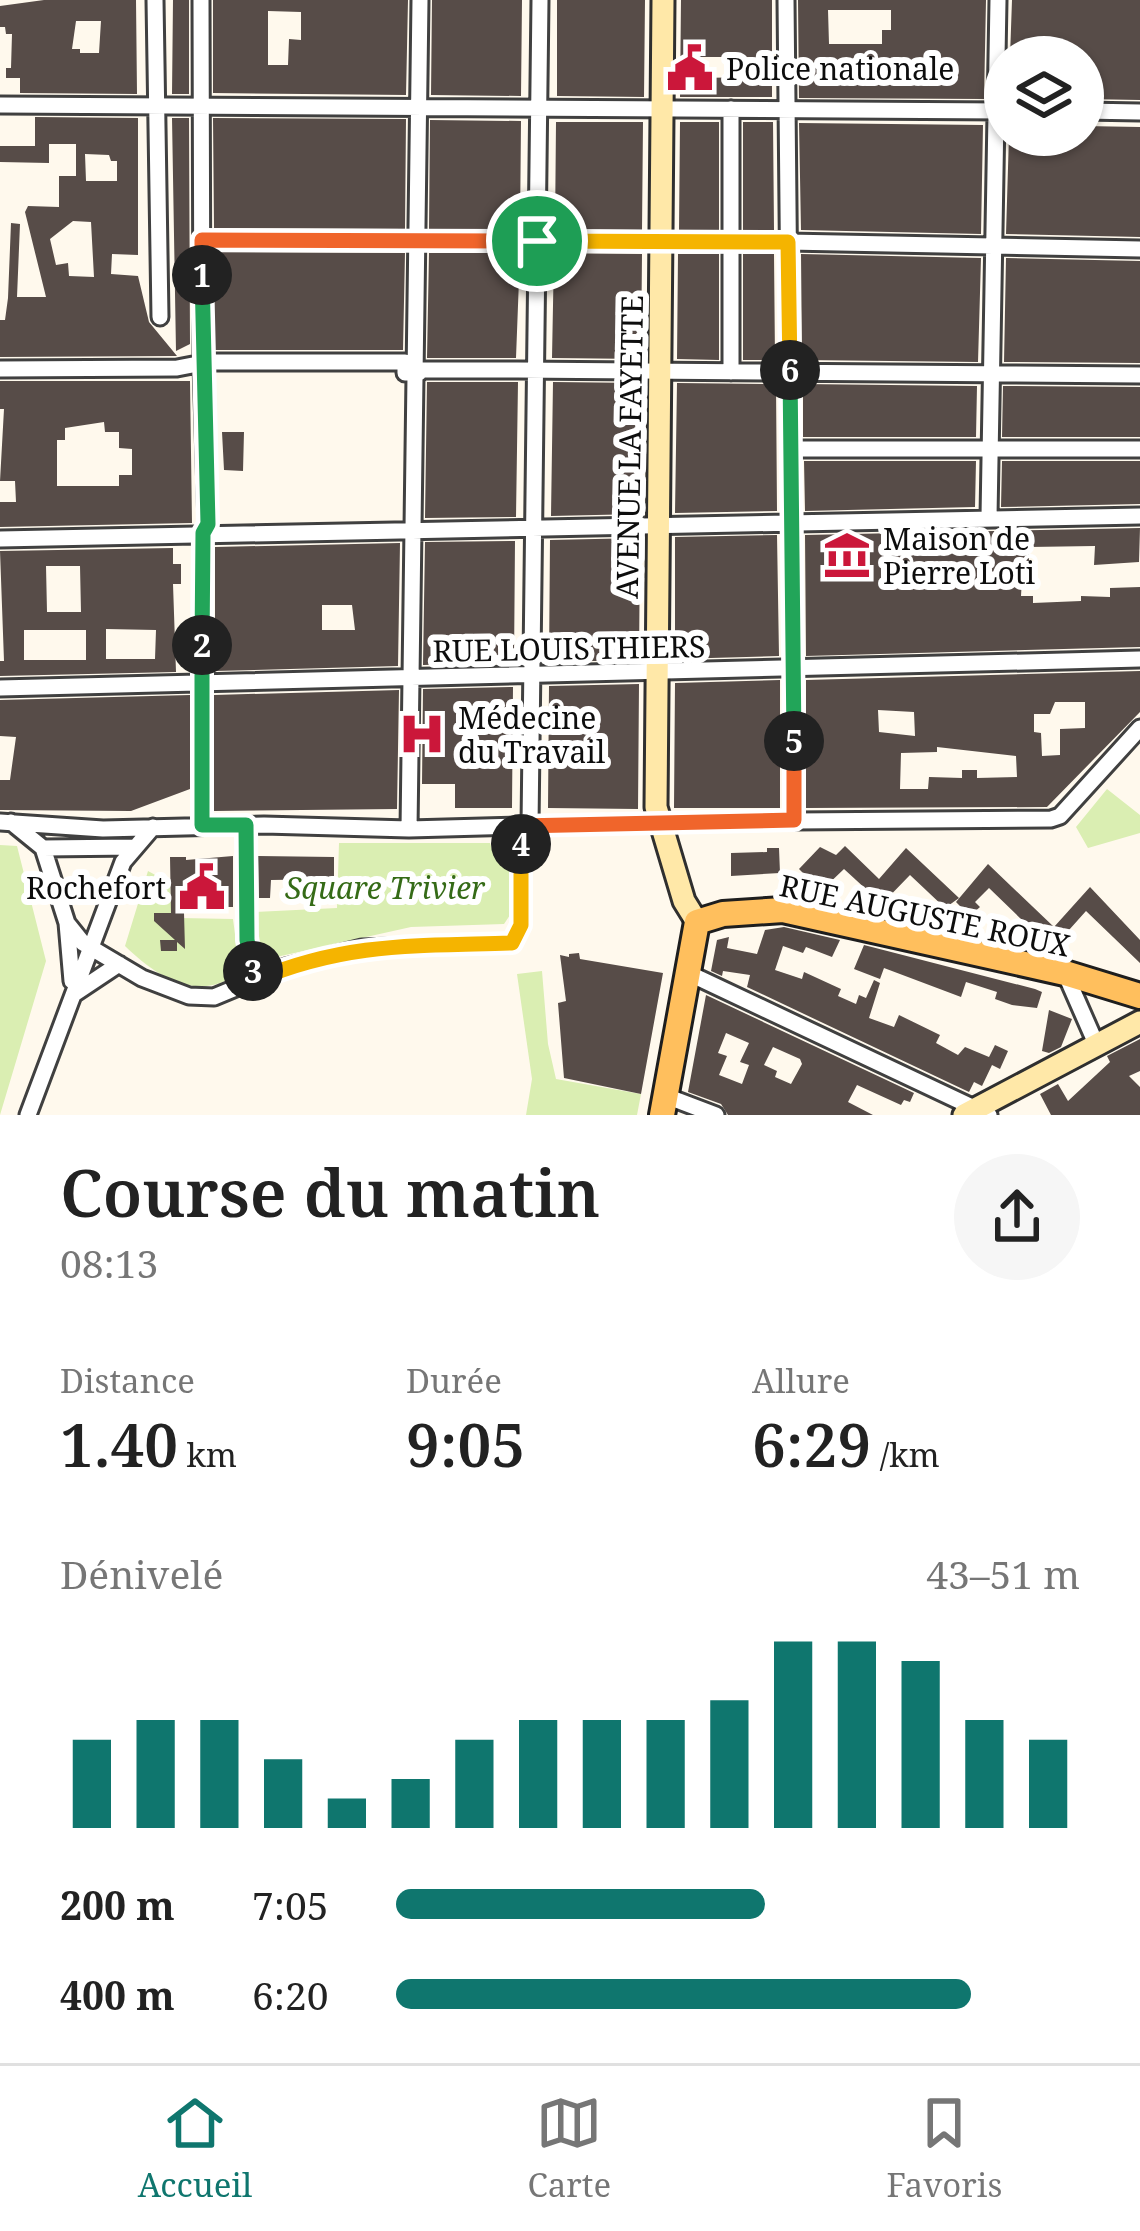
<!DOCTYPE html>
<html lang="fr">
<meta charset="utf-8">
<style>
body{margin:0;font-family:"Noto Serif",serif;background:#f6f6f6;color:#222;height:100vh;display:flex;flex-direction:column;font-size:45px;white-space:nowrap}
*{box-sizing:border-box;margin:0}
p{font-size:39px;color:#767676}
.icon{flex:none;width:66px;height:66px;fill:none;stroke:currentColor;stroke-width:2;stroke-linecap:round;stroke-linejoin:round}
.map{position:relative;height:1115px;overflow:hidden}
.details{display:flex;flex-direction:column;background:#fff;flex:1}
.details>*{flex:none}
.tools{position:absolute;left:984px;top:36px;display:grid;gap:24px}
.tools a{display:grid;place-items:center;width:120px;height:120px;border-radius:50%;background:#fff;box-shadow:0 3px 9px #0004;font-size:60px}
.pin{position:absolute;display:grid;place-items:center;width:102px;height:102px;color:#fff;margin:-51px;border:6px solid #fff;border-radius:50%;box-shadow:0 3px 12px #0007}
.km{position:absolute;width:60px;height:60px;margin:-30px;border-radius:50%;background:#222;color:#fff;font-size:33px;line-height:60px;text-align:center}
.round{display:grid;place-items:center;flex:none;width:126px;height:126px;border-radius:63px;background:#f6f6f6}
.headline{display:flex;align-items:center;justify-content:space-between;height:204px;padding:0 60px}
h1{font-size:66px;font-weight:600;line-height:90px}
.figures{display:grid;grid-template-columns:repeat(3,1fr);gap:18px;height:204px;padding:12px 60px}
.figures div{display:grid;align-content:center}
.figures b{font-size:60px;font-weight:600}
.figures small{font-size:33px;font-weight:400}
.figures p{font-size:33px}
.chart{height:336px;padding:24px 60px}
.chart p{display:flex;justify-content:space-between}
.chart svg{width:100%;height:216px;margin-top:12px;stroke:#0f766e;stroke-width:6}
ul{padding:0 60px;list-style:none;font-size:39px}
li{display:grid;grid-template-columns:192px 144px 1fr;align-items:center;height:90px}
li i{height:30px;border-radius:15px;background:#0f766e}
.dock{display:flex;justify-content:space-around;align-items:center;height:168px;border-top:3px solid #e0e0e0;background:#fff;font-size:33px;color:#767676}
.dock a{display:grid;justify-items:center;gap:6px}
.dock .current{color:#0f766e}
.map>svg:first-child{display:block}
</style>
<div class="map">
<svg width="1140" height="1115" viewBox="0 0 1140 1115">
<rect width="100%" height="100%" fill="#fff9ed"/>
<!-- green -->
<path fill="#daeeb2" d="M1107,789L1140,815V833L1088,848L1076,827Z
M339,843H490L494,856L510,857V915L504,924L411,927L263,960L255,912L337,908Z
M0,845L17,846L46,961L0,1115Z
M148,871L170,883L171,907L180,918L233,919L240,972C198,1004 157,977 125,946Z
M542,971L548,1044L556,1079L641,1094L637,1115H526L532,1079L517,974Z"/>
<!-- building -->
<path fill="#574c48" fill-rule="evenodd" d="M44,0H136L137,94L20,93V78H6V68H11L12,34H6L5,27H0V6ZM76,21H101L99,53H80V49H72Z
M173,0H189V94H172Z
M213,0H408L406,95L213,93ZM268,11L301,12V40L289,39L288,65H268Z
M432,0H522L521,96L431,95Z
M557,0H645L644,97L557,96Z
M681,0H772V97H680ZM700,57H753L755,77L699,78Z
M798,0H986L984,99L799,98ZM828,10H891V30H882V44H829Z
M1012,0H1140V100L1083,99V78H1090V57H1055V46L1036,45V57H1010Z
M35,117L138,118V255L112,254L111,274L138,276L149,322L177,356L0,357V320H5L8,298L11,223L20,224L17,297H46L25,212L28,206L59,207V176H76V144H49V163L0,162V146H35ZM85,154L109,155L111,161H117V181H86ZM73,221L91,222L94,277L69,276L68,263L56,265L50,239Z
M172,118H189L190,344L176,351Z
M213,118L406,119L405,229L214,228Z
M430,120L521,121L520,229H429Z
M556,122H643L642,230L555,229Z
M680,122H719V230H679Z
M743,122H773L774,230H743Z
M799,123L983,125L981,234L801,230Z
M1083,126L1140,127V237L1006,234L1009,135H1083Z
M214,252L405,253L403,350H214Z
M429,253H520L516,358H427Z
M554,253L642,254L641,359L552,358Z
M678,254H719V360L677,359Z
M743,254H774L775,360H743Z
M801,254L981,258L978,362L802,360Z
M1006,258L1140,261V363L1004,362Z
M0,381H190L192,523L0,527V502H16L15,481H0L4,409H0ZM104,422L105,432H119V448L132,449V475H119V486H57V440H65V428Z
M427,382H518L516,517L425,518Z
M553,382L641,383L640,514L551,516Z
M677,383L776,384L777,511L675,513Z
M803,384L977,386L976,437H803Z
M1003,386L1140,387V437H1002Z
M222,432H244L243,471L224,470Z
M804,461H976L975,507L805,511Z
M1002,461H1140V504L1001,507Z
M1140,528L1139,562L1094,565L1095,546L1029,547V578H1022L1021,596H1033V603L1081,601V596L1110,597V588L1140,587V647L806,656L805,535Z
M777,535L779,656L675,659V537Z
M640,538L639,660L549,662L550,540Z
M515,541L514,663L423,665L425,542Z
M400,543L398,666L215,671V547ZM322,605H352L355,630H322Z
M173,548V564H181V584H173L176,672L0,676V661H4L0,551ZM46,566H80L81,612H47ZM106,629L156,630L155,659H106ZM24,630H86V660H24Z
M1140,671V712L1047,807L806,808V680ZM1055,702H1085V728L1060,729V755L1042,756L1041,733L1034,732V714H1050ZM878,710L914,712L915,736L879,732ZM937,747L1016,756L1017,777L977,778V770H962V778L929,777L928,789H900L901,753L937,752Z
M780,680V808H674L675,683Z
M639,684L638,809L548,808L549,686Z
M513,687L512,808H455V784H422L423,689Z
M399,690L397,809L214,811V695Z
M190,695V789L131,811L0,810V780H10L16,737L0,736V700Z
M845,846L879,879L906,848L959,898L945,908L910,875L878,908L864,895L868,891L844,869L821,891L799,869L820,847L836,855Z
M767,848H779L780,873L731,876V853L767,852Z
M233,856V907H219V912L184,913L185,949L177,942V951H161L160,940H175L154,921V913H171L170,857H186V860Z
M258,856L334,857V879L271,880L270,898H259Z
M988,864L1054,927L1090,887L1140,940V963L1086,911L1052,949L989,888L975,902L980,907L970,916L956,902Z
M784,927L840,940L832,957L806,947L803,953L783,946L775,970L802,979L804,972L841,989L838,996L856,1004L859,995L866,998L874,980L880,983L869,1018L894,1027L899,1015L940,1035L936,1043L958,1055L965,1047L989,1057L995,1045L1008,1051L1000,1069L992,1065L982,1086L974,1082L969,1092L747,987L750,975L723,971L722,976L711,971L717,940L729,937L727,948L757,954L765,930Z
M864,945L1035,989L1042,992L1037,1008L1012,1005L995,999L997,992L966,982L961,997L884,968L880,979L854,969Z
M579,953L580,959L663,973L641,1094L564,1078L558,1003L566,1001L560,955L569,957V954Z
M706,995L914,1093L910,1102L904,1100L901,1105L857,1085L848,1102L873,1115H728L721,1104L688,1092ZM726,1033L749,1043L740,1062L749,1065L742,1084L719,1075L727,1056L718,1053ZM773,1047L800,1059L802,1064L791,1084L775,1077L777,1071L764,1065Z
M1049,1010L1072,1019L1061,1047L1049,1053L1042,1051Z
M1140,1039V1071L1129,1076L1140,1087V1115H1051L1040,1094L1058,1084L1068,1101L1110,1062L1107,1056Z"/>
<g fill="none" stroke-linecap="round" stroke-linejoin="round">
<defs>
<path id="street" d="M155,0L160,317
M201,0L202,365L207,524L203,533L202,825
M786,0L794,820
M0,105L1005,111
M731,109V372
M1083,111L1140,112
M202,240L788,242L1140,249
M0,369L177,368L208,362H405V373H419V370H518L1140,375
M791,449H1140
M989,517L998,0
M0,539L1140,516
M0,688L1140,659
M0,822L103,829L264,825L409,829L657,822L1051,819L1060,816L1140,728
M11,822L43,848L67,923L72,981
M246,825L248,957L256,980
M530,826L540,0
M409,829L420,0
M43,848L135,847
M67,923L83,943L142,978L189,996L214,997L286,967L362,948L512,943L521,925V826
M688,973L989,1115
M1065,973L1097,1046
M74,994L119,964
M666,1096L716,1115
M28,1115L123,862L153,827"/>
<path id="secondary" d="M663,0L656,807L684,901L697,922
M964,1115L1140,1022"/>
<path id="primary" d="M662,1115L697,922L723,914L783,910L1065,973L1140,996"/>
</defs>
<!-- street casing -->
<use href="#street" stroke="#404040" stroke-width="21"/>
<!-- secondary casing -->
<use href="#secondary" stroke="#2f2f2f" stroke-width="27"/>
<!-- primary casing -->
<use href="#primary" stroke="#1e1e1e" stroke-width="30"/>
<!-- street -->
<use href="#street" stroke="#fff" stroke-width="15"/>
<!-- secondary -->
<use href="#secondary" stroke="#ffe8a8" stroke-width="21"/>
<!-- primary -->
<use href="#primary" stroke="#ffbf5d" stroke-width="24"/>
</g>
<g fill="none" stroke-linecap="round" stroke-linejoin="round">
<defs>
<path id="split-1" d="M202,275V240L537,241"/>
<path id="split-2" d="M202,275L208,524L203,533L202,645"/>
<path id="split-3" d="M202,645V825H246L247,940L253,971"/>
<path id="split-4" d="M253,971L256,980C347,942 416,946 512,943L521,925V844"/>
<path id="split-5" d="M521,844L520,826L794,820V741"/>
<path id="split-6" d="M790,370L794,741"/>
<path id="split-7" d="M537,241L788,242L790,370"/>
</defs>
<!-- split-1 casing -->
<use href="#split-1" stroke="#fff" stroke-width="24"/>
<!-- split-2 casing -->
<use href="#split-2" stroke="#fff" stroke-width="24"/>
<!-- split-3 casing -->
<use href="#split-3" stroke="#fff" stroke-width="24"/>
<!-- split-4 casing -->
<use href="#split-4" stroke="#fff" stroke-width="24"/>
<!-- split-5 casing -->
<use href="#split-5" stroke="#fff" stroke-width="24"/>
<!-- split-6 casing -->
<use href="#split-6" stroke="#fff" stroke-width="24"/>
<!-- split-7 casing -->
<use href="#split-7" stroke="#fff" stroke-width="24"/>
<!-- split-1 -->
<use href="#split-1" stroke="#f0652b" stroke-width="15"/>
<!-- split-2 -->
<use href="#split-2" stroke="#22a559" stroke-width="15"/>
<!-- split-3 -->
<use href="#split-3" stroke="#22a559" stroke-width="15"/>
<!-- split-4 -->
<use href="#split-4" stroke="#f5b400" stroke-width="15"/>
<!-- split-5 -->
<use href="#split-5" stroke="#f0652b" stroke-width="15"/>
<!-- split-6 -->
<use href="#split-6" stroke="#22a559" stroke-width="15"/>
<!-- split-7 -->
<use href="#split-7" stroke="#f5b400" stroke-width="15"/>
</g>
<!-- icons -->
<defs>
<symbol id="civic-bare" viewBox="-9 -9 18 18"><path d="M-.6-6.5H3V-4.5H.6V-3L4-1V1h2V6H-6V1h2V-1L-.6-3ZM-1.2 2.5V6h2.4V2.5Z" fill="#cb173a" stroke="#fff" stroke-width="2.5" paint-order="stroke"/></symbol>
<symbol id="museum-bare" viewBox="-9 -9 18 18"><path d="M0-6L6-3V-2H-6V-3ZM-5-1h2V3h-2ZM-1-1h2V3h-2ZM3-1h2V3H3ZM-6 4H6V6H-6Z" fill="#cb173a" stroke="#fff" stroke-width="2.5" paint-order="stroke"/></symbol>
<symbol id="hospital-bare" viewBox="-9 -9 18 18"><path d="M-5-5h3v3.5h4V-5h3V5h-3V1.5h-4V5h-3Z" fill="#cb173a" stroke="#fff" stroke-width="2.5" paint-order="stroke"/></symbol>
</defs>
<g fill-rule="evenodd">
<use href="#civic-bare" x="657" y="35" width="66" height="66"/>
<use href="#museum-bare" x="814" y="522" width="66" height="66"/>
<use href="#hospital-bare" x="389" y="701" width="66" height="66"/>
<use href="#civic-bare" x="169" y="854" width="66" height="66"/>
</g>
<g text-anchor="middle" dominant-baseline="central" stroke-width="12" stroke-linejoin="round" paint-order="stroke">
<!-- poi labels -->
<g font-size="30" fill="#0d0d0d" stroke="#fff" text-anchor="start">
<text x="726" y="68">Police nationale</text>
<text x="883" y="538">Maison de<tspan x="883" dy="34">Pierre Loti</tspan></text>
<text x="458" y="717">Médecine<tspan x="458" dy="34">du Travail</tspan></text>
<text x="166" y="887" text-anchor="end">Rochefort</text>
</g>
<!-- street labels -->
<g font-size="30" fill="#0d0d0d" stroke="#fff">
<text transform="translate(629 447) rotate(-89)">AVENUE LA FAYETTE</text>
<text transform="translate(569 648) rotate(-1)">RUE LOUIS THIERS</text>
<text transform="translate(925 915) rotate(12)">RUE AUGUSTE ROUX</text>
</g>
<!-- park labels -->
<g font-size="30" font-style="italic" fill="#356b17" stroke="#fff">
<text x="385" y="887">Square Trivier</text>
</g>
</g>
</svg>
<div class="tools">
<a><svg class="icon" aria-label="layers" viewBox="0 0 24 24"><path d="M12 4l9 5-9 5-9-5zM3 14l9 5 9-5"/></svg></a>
</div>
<div class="pin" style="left:537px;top:241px;background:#1e9e55"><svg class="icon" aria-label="arrive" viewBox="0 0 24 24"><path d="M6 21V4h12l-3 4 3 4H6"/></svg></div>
<b class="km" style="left:202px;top:275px">1</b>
<b class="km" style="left:202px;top:645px">2</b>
<b class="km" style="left:253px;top:971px">3</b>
<b class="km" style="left:521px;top:844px">4</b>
<b class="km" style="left:794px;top:741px">5</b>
<b class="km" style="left:790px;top:370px">6</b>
</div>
<section class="details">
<div class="headline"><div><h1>Course du matin</h1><p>08:13</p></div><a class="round"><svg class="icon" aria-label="share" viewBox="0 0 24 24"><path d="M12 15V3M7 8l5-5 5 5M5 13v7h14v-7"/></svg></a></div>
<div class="figures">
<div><p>Distance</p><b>1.40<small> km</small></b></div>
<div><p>Durée</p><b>9:05</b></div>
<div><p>Allure</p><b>6:29<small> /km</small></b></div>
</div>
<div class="chart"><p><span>Dénivelé</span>43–51 m</p>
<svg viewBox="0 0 160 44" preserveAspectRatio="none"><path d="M5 44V26M15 44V22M25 44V22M35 44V30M45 44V38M55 44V34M65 44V26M75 44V22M85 44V22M95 44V22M105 44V18M115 44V6M125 44V6M135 44V10M145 44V22M155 44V26"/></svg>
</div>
<ul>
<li><b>200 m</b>7:05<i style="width:54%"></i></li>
<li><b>400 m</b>6:20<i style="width:84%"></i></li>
</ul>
</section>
<nav class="dock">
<a class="current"><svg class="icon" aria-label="home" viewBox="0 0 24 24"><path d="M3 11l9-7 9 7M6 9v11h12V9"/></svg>Accueil</a>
<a><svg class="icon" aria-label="map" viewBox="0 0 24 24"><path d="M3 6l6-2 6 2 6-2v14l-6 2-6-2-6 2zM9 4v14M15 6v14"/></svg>Carte</a>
<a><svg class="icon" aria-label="saved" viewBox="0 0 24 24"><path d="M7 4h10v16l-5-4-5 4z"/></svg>Favoris</a>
</nav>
